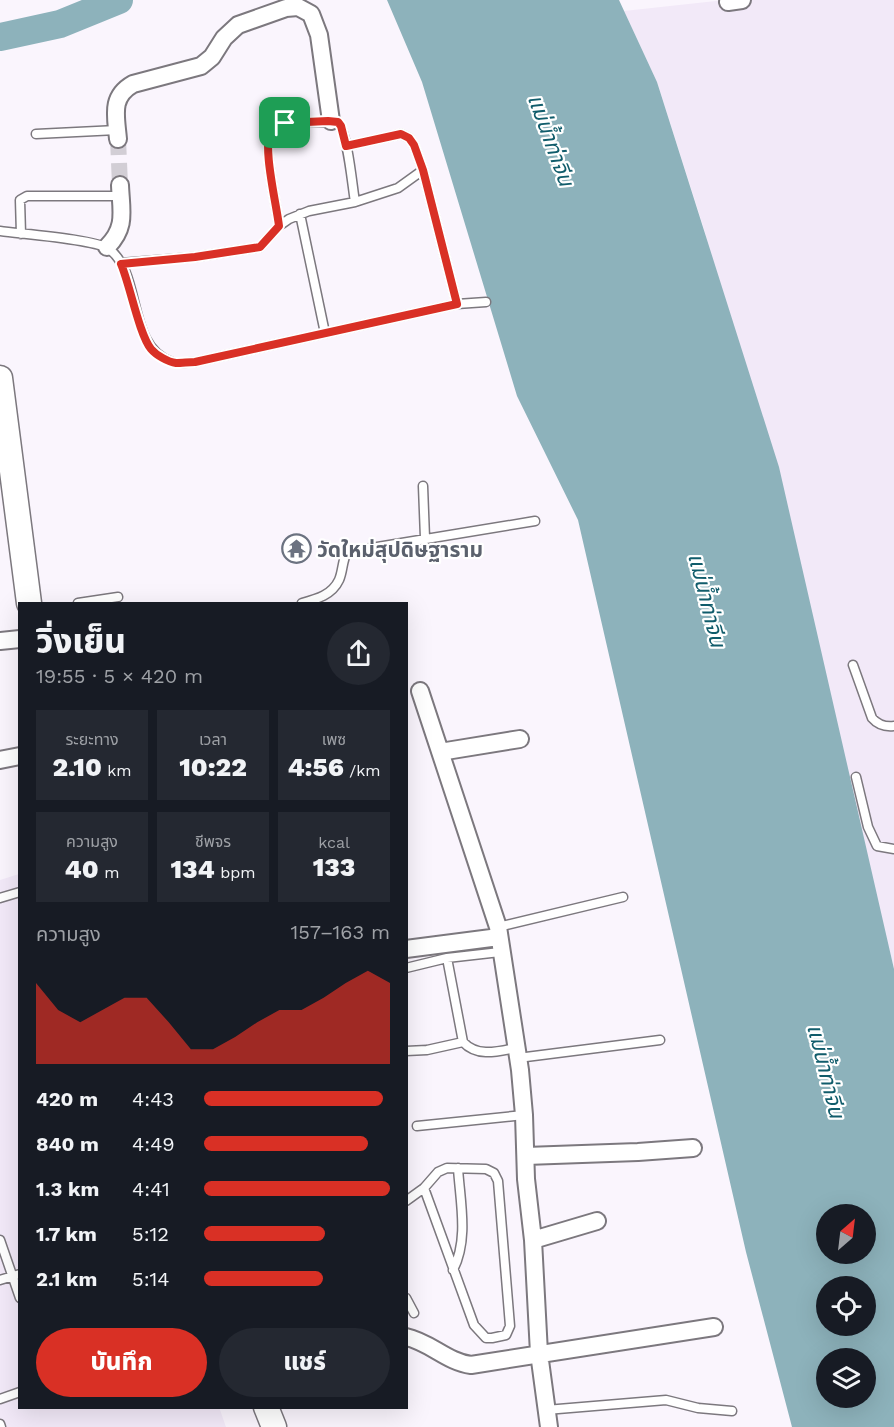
<!DOCTYPE html>
<html lang="th">
<meta charset="utf-8">
<style>
body{margin:0;font-family:"Work Sans","Noto Sans Thai",sans-serif;background:#242831;color:#f1f3f6;height:100vh;display:flex;flex-direction:column;font-size:22px;white-space:nowrap}
*{box-sizing:border-box;margin:0}
p{font-size:20px;color:#9ea1a6}
.icon{flex:none;width:33px;height:33px;fill:none;stroke:currentColor;stroke-width:2;stroke-linecap:round;stroke-linejoin:round}
.map{position:relative;flex:1;overflow:hidden}
.drawer{position:absolute;left:18px;top:602px;width:390px;height:807px;display:flex;flex-direction:column;background:#171b24;border-radius:0px;box-shadow:0 6px 24px #0002}
.drawer>*{flex:none}
.needle{width:39px;rotate:28deg}
.buttons{position:absolute;left:816px;top:1204px;display:grid;gap:12px}
.buttons a{display:grid;place-items:center;width:60px;height:60px;border-radius:50%;background:#171b24;box-shadow:0 6px 24px #0002;font-size:30px}
.pin{position:absolute;display:grid;place-items:center;width:51px;height:51px;color:#fff;margin:-26px;border-radius:12px;box-shadow:0 3px 9px #0006}
.round{display:grid;place-items:center;flex:none;width:63px;height:63px;border-radius:32px;background:#242831}
.summary{display:flex;align-items:center;justify-content:space-between;height:102px;padding:0 18px}
h1{font-size:33px;font-weight:800;line-height:45px}
.metrics{display:grid;grid-template-columns:repeat(3,1fr);gap:9px;height:102px;padding:6px 18px}
.metrics div{display:grid;align-content:center;border-radius:0px;background:#242831;text-align:center}
.metrics b{font-size:26px;font-weight:800}
.metrics small{font-size:16px;font-weight:400}
.metrics p{font-size:16px}
.chart{height:168px;padding:12px 18px}
.chart p{display:flex;justify-content:space-between}
.chart svg{width:100%;height:108px;margin-top:6px;fill:#d93025;opacity:.7}
.button{display:flex;gap:12px;margin-top:auto;padding:12px 18px}
.button a{flex:1;height:69px;border-radius:36px;background:#d93025;color:#fff;font-size:24px;font-weight:800;line-height:69px;text-align:center}
.button a+a{background:#242831;color:#f1f3f6}
ul{padding:0 18px;list-style:none;font-size:20px}
li{display:grid;grid-template-columns:96px 72px 1fr;align-items:center;height:45px}
li i{height:15px;border-radius:8px;background:#d93025}
.map>svg:first-child{display:block}
</style>
<div class="map">
<svg width="894" height="1427" viewBox="0 0 894 1427">
<rect width="100%" height="100%" fill="#faf5fd"/>
<!-- built -->
<path fill="#f2e9f8" d="M725,0H894V968L704,229L657,82L624,11Z
M19,874L20,1407H219L226,1427H0V880Z"/>
<!-- water -->
<path fill="#8db2bb" fill-rule="evenodd" d="M387,0H619L657,82L779,467L894,969V1427H792L746,1252L578,520L517,396L422,82ZM826,1215H866V1254H826ZM826,1287H866V1326H826ZM826,1359H866V1398H826Z"/>
<g fill="none" stroke-linecap="round" stroke-linejoin="round">
<!-- river -->
<path stroke="#8db2bb" stroke-width="28" d="M0,37L60,24L119,0"/>
<!-- minor-tunnel -->
<path stroke="#d2ced5" stroke-width="16" stroke-dasharray="16 8" stroke-linecap="butt" d="M118,139L120,185"/>
<defs>
<path id="service" d="M36,134L117,130
M346,146L401,134L409,138L414,145L423,170L457,304
M355,202L398,188L423,170
M300,214L325,333
M0,231C21,234 95,239 109,249C143,274 126,347 172,362C179,364 188,362 195,362L457,304L486,302
M21,234L20,200L27,196H120
M121,263L195,257L260,247L279,226L289,219L309,211L355,202C352,184 348,135 338,122L285,123L271,126C262,147 276,201 279,226
M423,486L425,538
M78,603L118,597
M302,603C317,599 332,595 339,580C343,571 342,561 347,552L535,521
M853,665L872,718C878,725 885,727 894,726
M856,777L868,827L877,846L894,849
M0,898L20,892
M498,927L623,897
M447,958L463,1042C477,1057 496,1052 515,1048
M406,968L447,958L500,952
M406,1051L427,1050L463,1042
M518,1058L660,1040
M417,1126L524,1115
M406,1201L424,1188L438,1172L447,1168L486,1169L494,1173L498,1181L510,1326L506,1335L492,1338H486L474,1325L424,1188
M0,1240L20,1298
M453,1270C469,1239 460,1201 458,1168
M0,1280L20,1274
M406,1298L414,1313
M0,1399L20,1392
M546,1410L666,1400L698,1408L732,1411
M0,1424L1,1427"/>
<path id="minor" d="M728,2L742,0
M118,139C116,116 110,97 133,84L201,66L212,57L224,38L238,25L286,8L298,7L311,14L319,35L331,121
M107,247C127,227 121,211 120,185
M0,641L20,639
M420,691L498,927L520,1070L524,1115L526,1179L533,1240L539,1353L549,1427
M440,752L520,739
M0,760L20,756
M406,949L499,937
M526,1156L638,1152L693,1148
M533,1240L597,1221
M406,1337C430,1342 447,1362 471,1365L714,1327"/>
<path id="secondary" d="M0,378L29,603
M266,1407L274,1427"/>
</defs>
<!-- service casing -->
<use href="#service" stroke="#7c787e" stroke-width="11"/>
<!-- minor casing -->
<use href="#minor" stroke="#7c787e" stroke-width="20"/>
<!-- secondary casing -->
<use href="#secondary" stroke="#7c787e" stroke-width="27"/>
<!-- service -->
<use href="#service" stroke="#fff" stroke-width="8"/>
<!-- minor -->
<use href="#minor" stroke="#fff" stroke-width="16"/>
<!-- secondary -->
<use href="#secondary" stroke="#fff" stroke-width="24"/>
</g>
<g fill="none" stroke-linecap="round" stroke-linejoin="round">
<defs>
<path id="route" d="M328,121L338,122L341,126L346,146L401,134L409,138L414,145L423,170L457,304L195,362C189,362 182,363 176,363C168,362 156,355 151,349C139,334 130,285 121,264L195,257L260,247L279,226C276,201 262,147 271,126L285,123Z"/>
</defs>
<!-- route casing -->
<use href="#route" stroke="#fff" stroke-width="12"/>
<!-- route -->
<use href="#route" stroke="#d93025" stroke-width="8"/>
</g>
<!-- icons -->
<defs>
<symbol id="temple-ring" viewBox="-11 -11 22 22"><circle r="9.5" fill="#fff" stroke="#6b7280" stroke-width="1.5"/><path d="M0-6L5-2H3V0L6.5 2.5H4V6H1.5V3h-3V6H-4V2.5H-6.5L-3 0V-2H-5Z" fill="#6b7280"/></symbol>
</defs>
<g fill-rule="evenodd">
<use href="#temple-ring" x="280" y="532" width="33" height="33"/>
</g>
<g text-anchor="middle" dominant-baseline="central" stroke-width="4.5" stroke-linejoin="round" paint-order="stroke">
<!-- worship labels -->
<g font-size="21" font-weight="bold" fill="#5b616d" stroke="#fff" text-anchor="start">
<text x="317" y="549">วัดใหม่สุปดิษฐาราม</text>
</g>
<!-- water labels -->
<g font-size="22" font-style="italic" fill="#105c6b" stroke="#fff">
<text transform="translate(551 140) rotate(70)">แม่น้ำท่าจีน</text>
<text transform="translate(707 600) rotate(76)">แม่น้ำท่าจีน</text>
<text transform="translate(826 1071) rotate(76)">แม่น้ำท่าจีน</text>
</g>
</g>
</svg>
<div class="buttons">
<a><svg class="needle" viewBox="-14 -14 28 28"><path d="M0-13l5 13h-10z" fill="#e53935"/><path d="M0 13l5-13h-10z" fill="#9ea1a6"/></svg></a>
<a><svg class="icon" aria-label="locate" viewBox="0 0 24 24"><circle cx="12" cy="12" r="6"/><path d="M12 2v4M12 18v4M2 12h4M18 12h4"/></svg></a>
<a><svg class="icon" aria-label="layers" viewBox="0 0 24 24"><path d="M12 4l9 5-9 5-9-5zM3 14l9 5 9-5"/></svg></a>
</div>
<div class="pin" style="left:285px;top:123px;background:#1e9e55"><svg class="icon" aria-label="arrive" viewBox="0 0 24 24"><path d="M6 21V4h12l-3 4 3 4H6"/></svg></div>
<section class="drawer">
<div class="summary"><div><h1>วิ่งเย็น</h1><p>19:55 · 5 × 420 m</p></div><a class="round"><svg class="icon" aria-label="share" viewBox="0 0 24 24"><path d="M12 15V3M7 8l5-5 5 5M5 13v7h14v-7"/></svg></a></div>
<div class="metrics">
<div><p>ระยะทาง</p><b>2.10<small> km</small></b></div>
<div><p>เวลา</p><b>10:22</b></div>
<div><p>เพซ</p><b>4:56<small> /km</small></b></div>
</div>
<div class="metrics">
<div><p>ความสูง</p><b>40<small> m</small></b></div>
<div><p>ชีพจร</p><b>134<small> bpm</small></b></div>
<div><p>kcal</p><b>133</b></div>
</div>
<div class="chart"><p><span>ความสูง</span>157–163 m</p>
<svg viewBox="0 0 160 44" preserveAspectRatio="none"><path d="M0 44V11L10 22L20 27L30 22L40 17L50 17L60 27L70 38L80 38L90 33L100 27L110 22L120 22L130 17L140 11L150 6L160 11V44z"/></svg>
</div>
<ul>
<li><b>420 m</b>4:43<i style="width:96%"></i></li>
<li><b>840 m</b>4:49<i style="width:88%"></i></li>
<li><b>1.3 km</b>4:41<i style="width:100%"></i></li>
<li><b>1.7 km</b>5:12<i style="width:65%"></i></li>
<li><b>2.1 km</b>5:14<i style="width:64%"></i></li>
</ul>
<div class="button"><a>บันทึก</a><a>แชร์</a></div>
</section>
</div>
